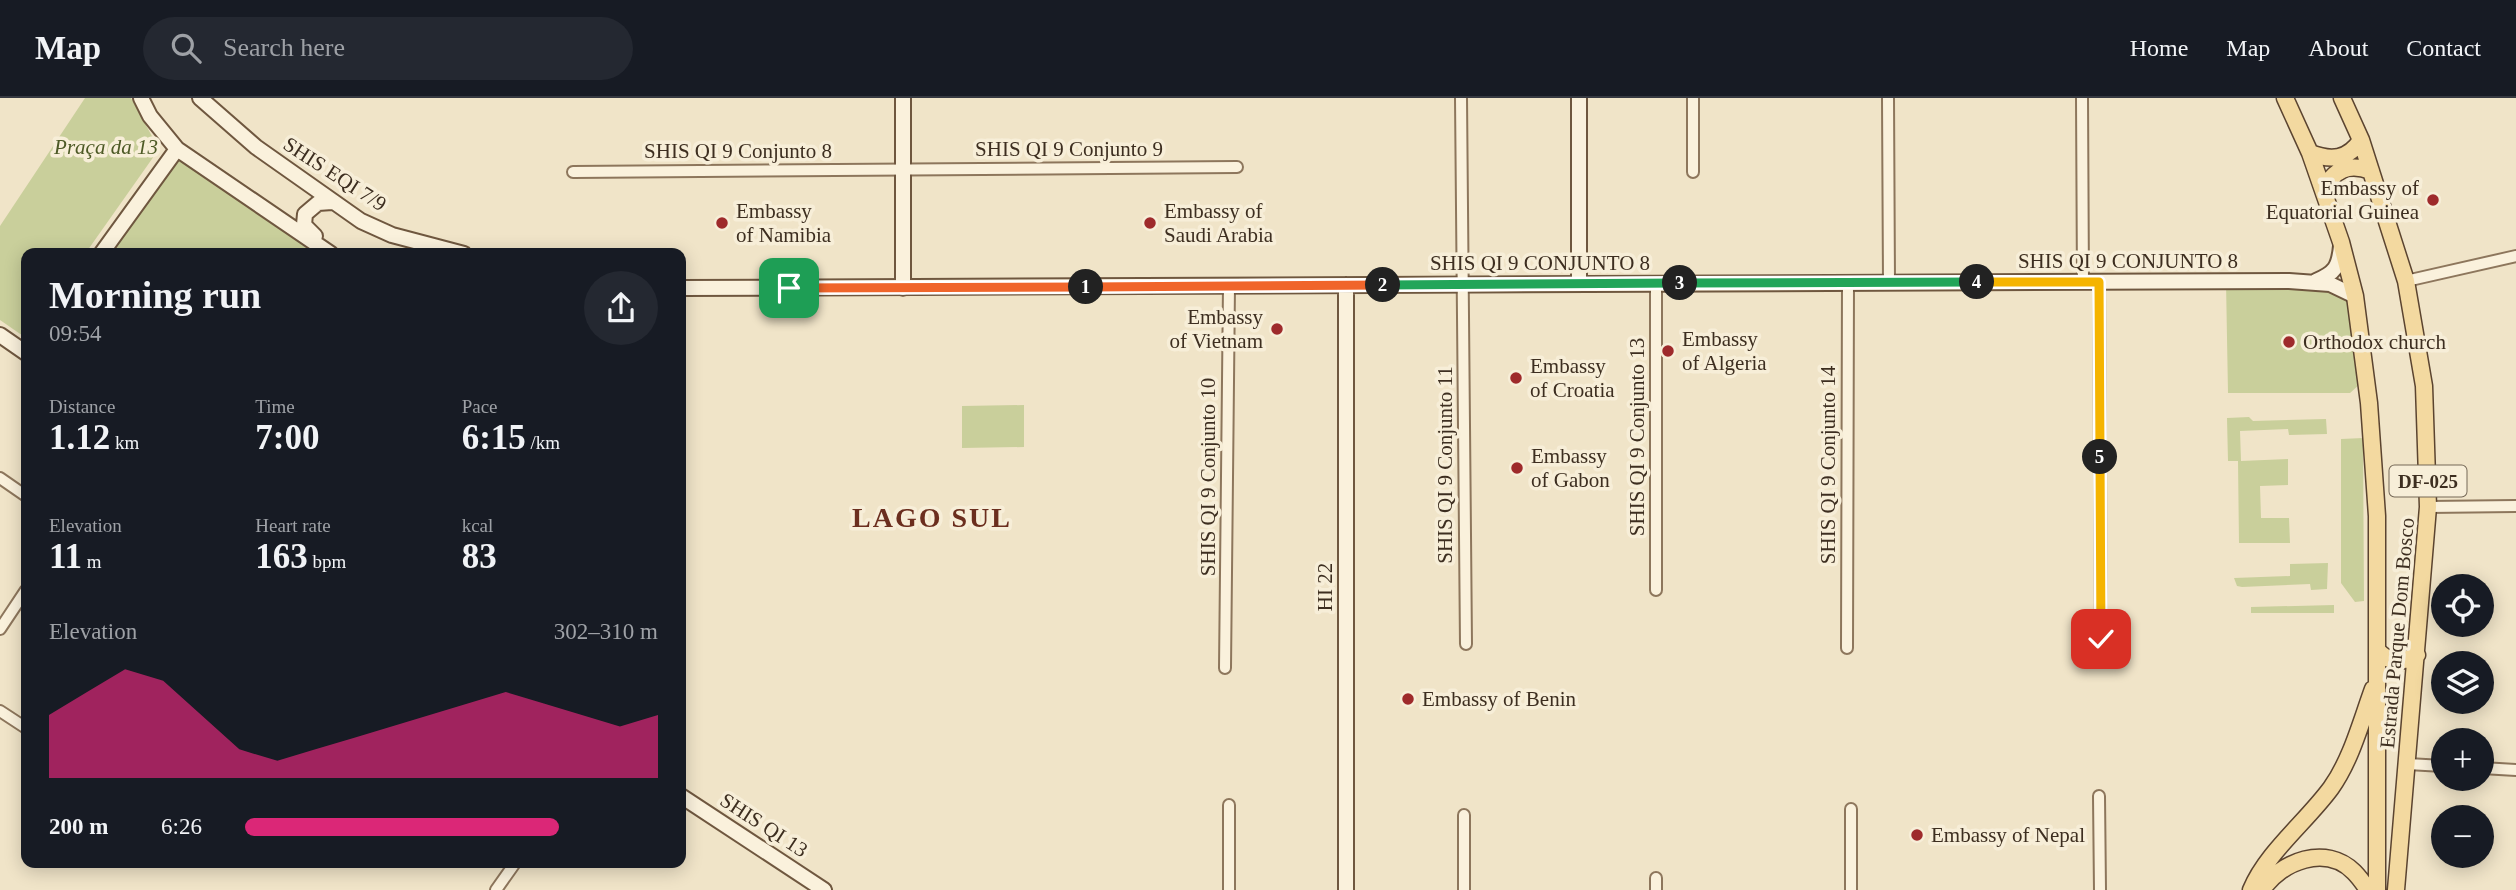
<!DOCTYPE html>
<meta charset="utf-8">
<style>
body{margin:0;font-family:"Times New Roman",serif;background:#242831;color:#f1f3f6;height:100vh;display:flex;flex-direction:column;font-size:26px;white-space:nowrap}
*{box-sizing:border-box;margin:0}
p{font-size:23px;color:#9ea1a6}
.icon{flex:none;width:38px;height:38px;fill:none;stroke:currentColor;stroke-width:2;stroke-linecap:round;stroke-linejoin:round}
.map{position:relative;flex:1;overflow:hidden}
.drawer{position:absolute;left:21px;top:150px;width:665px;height:620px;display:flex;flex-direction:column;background:#171b24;border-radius:14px;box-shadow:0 4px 18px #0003}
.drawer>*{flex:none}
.controls{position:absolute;left:2431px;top:476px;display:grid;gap:14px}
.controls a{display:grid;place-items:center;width:63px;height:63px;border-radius:50%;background:#171b24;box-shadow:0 4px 18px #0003;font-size:35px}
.pin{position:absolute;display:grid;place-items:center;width:60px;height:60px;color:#fff;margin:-30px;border-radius:14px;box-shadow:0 4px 10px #0006}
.km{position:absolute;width:35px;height:35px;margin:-18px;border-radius:50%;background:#222;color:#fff;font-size:19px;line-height:35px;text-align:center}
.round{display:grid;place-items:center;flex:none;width:74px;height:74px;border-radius:37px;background:#242831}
.overview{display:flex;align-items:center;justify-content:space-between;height:119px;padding:0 28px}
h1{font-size:38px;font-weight:600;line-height:52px}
.stats{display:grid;grid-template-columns:repeat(3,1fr);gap:10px;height:119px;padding:7px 28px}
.stats div{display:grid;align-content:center}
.stats b{font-size:35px;font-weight:600}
.stats small{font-size:19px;font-weight:400}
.stats p{font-size:19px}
.chart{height:196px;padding:14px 28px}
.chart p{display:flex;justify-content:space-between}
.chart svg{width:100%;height:126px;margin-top:7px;fill:#db2777;opacity:.7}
ul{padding:0 28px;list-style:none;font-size:23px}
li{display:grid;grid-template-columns:112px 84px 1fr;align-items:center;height:52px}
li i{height:18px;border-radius:9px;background:#db2777}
header{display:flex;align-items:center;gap:42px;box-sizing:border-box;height:98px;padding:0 35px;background:#171b24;border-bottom:2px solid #363941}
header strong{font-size:33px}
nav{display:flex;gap:38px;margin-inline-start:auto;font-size:24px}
.search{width:490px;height:63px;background:#242831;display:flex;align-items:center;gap:18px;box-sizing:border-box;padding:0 24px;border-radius:38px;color:#9ea1a6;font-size:26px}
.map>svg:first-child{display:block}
</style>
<header>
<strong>Map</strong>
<div class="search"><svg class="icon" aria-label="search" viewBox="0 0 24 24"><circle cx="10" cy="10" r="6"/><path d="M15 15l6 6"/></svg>Search here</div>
<nav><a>Home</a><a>Map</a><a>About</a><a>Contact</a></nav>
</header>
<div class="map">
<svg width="2516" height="792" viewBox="0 0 2516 792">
<rect width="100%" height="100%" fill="#f0e4c8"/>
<!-- green -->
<path fill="#c9cf9b" d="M85,0H131L159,51L85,156H26V240L0,222V128Z
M176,59L323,156H107Z
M2337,181L2346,193L2360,286L2350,295H2228L2226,184Z
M1024,307V349L962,350V308Z
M2249,319L2253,323L2326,321L2327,336L2289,337L2288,331L2240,333L2241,363L2288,361V387L2260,388L2261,420H2289L2290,445H2239L2238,363H2228L2227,320Z
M2363,340L2364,503L2355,504L2341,485V341Z
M2328,465L2327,491L2311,492L2310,486L2242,489L2237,488L2234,480L2290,478V466Z
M2334,507V515H2251V509Z"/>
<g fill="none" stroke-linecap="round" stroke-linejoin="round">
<defs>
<path id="street" d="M1461,0L1466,546
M1693,0V74
M1888,0L1889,184
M2082,0L2083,184
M573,74L1237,69
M2406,183L2516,158
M2099,184L2101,544
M0,380L26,398
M2428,409L2516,408
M1656,492V186
M0,531L26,492
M1847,550L1848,185
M1225,570L1229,188
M0,613L26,630
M2408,666L2443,668
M2482,670L2516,672
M2099,698L2100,792
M1229,707V792
M1851,711V792
M1464,717V792
M1656,780V792
M496,792L515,765"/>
<path id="secondary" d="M141,0L150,18L177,51L331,156
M200,0L256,49L361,123L392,137L464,156
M903,0V190
M315,138L304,127L305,116L318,105L332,104
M101,156L177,51
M2316,183C2335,175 2339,169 2341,148
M1579,186V0
M1346,187V792
M681,190L2289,183L2330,186L2355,198
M0,237L26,255
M681,698L824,792"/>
<path id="primary" d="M2285,0L2310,55L2341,144L2355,198L2369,305L2377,418V792
M2342,0L2361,42L2406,183L2424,288L2428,409L2396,792
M2310,55C2331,63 2348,62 2361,42
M2324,93C2333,71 2349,65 2371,73
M2377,552C2390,566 2401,565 2417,557
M2251,792C2267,754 2306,724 2331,690C2351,662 2361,624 2373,591
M2262,792C2281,763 2326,746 2354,774C2359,779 2364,786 2368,792"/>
</defs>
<!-- street casing -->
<use href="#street" stroke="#8d765c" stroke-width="14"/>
<!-- secondary casing -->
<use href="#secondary" stroke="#6f573f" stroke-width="18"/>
<!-- primary casing -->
<use href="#primary" stroke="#5b4430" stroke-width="19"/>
<!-- street -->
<use href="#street" stroke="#faf1dc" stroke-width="10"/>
<!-- secondary -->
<use href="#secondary" stroke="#faf1dc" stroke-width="14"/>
<!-- primary -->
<use href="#primary" stroke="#f3d9a0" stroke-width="16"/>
</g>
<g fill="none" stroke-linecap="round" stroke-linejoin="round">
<defs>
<path id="split-1" d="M789,190L1086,189"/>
<path id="split-2" d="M1086,189L1383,187"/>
<path id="split-3" d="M1383,187L1680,185"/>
<path id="split-4" d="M1680,185L1977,184"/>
<path id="split-5" d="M1977,184H2099L2100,359"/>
<path id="split-6" d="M2100,359L2101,541"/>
</defs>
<!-- split-1 casing -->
<use href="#split-1" stroke="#fff" stroke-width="14"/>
<!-- split-2 casing -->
<use href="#split-2" stroke="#fff" stroke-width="14"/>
<!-- split-3 casing -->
<use href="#split-3" stroke="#fff" stroke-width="14"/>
<!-- split-4 casing -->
<use href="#split-4" stroke="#fff" stroke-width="14"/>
<!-- split-5 casing -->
<use href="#split-5" stroke="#fff" stroke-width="14"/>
<!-- split-6 casing -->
<use href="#split-6" stroke="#fff" stroke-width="14"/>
<!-- split-1 -->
<use href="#split-1" stroke="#f0652b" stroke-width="9"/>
<!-- split-2 -->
<use href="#split-2" stroke="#f0652b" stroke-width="9"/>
<!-- split-3 -->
<use href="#split-3" stroke="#22a559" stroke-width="9"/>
<!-- split-4 -->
<use href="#split-4" stroke="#22a559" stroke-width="9"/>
<!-- split-5 -->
<use href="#split-5" stroke="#f5b400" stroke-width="9"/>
<!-- split-6 -->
<use href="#split-6" stroke="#f5b400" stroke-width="9"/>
</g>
<!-- markers -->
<g fill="#9e2a2b" stroke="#f7eed8" stroke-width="2.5">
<circle cx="2433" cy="102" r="7"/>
<circle cx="722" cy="125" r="7"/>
<circle cx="1150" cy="125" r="7"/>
<circle cx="1277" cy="231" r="7"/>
<circle cx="2289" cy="244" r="7"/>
<circle cx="1668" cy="253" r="7"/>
<circle cx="1516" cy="280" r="7"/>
<circle cx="1517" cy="370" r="7"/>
<circle cx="1408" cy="601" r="7"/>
<circle cx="1917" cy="737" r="7"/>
</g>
<g text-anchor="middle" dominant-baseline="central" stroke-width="7" stroke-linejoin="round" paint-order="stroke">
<!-- shield labels -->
<rect fill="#f7eed8" stroke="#756857" stroke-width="2" x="2389.5" y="367.5" width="77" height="31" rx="5"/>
<g font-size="19" font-weight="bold" fill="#3d2e20">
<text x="2428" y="383">DF-025</text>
</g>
<!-- park labels -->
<g font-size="21" font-style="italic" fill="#4d5a26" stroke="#f7eed8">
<text x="106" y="49">Praça da 13</text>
</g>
<!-- street labels -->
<g font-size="21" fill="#3d2e20" stroke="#f7eed8">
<text x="1069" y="51">SHIS QI 9 Conjunto 9</text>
<text x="738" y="53">SHIS QI 9 Conjunto 8</text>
<text transform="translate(335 76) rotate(33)">SHIS EQI 7/9</text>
<text x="2128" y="163">SHIS QI 9 CONJUNTO 8</text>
<text x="1540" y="165">SHIS QI 9 CONJUNTO 8</text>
<text transform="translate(1637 339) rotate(-90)">SHIS QI 9 Conjunto 13</text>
<text transform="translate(1445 367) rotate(-90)">SHIS QI 9 Conjunto 11</text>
<text transform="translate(1828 367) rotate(-90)">SHIS QI 9 Conjunto 14</text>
<text transform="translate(1208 379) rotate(-90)">SHIS QI 9 Conjunto 10</text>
<text transform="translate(1325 489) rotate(-90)">HI 22</text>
<text transform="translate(2397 535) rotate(-85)">Estrada Parque Dom Bosco</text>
<text transform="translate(764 727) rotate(33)">SHIS QI 13</text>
</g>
<!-- poi labels -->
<g font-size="21" fill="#3d2e20" stroke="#f7eed8" text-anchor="start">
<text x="2419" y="90" text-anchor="end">Embassy of<tspan x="2419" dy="24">Equatorial Guinea</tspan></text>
<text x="736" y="113">Embassy<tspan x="736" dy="24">of Namibia</tspan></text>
<text x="1164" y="113">Embassy of<tspan x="1164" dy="24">Saudi Arabia</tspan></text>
<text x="1263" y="219" text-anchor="end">Embassy<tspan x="1263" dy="24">of Vietnam</tspan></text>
<text x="1682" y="241">Embassy<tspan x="1682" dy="24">of Algeria</tspan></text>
<text x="2303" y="244">Orthodox church</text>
<text x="1530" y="268">Embassy<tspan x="1530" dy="24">of Croatia</tspan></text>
<text x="1531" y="358">Embassy<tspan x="1531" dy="24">of Gabon</tspan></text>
<text x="1422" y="601">Embassy of Benin</text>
<text x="1931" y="737">Embassy of Nepal</text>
</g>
<!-- district labels -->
<g font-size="28" font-weight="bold" letter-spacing="2" fill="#6b2e1e" stroke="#f7eed8">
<text x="932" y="419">LAGO SUL</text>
</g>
</g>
</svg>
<div class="controls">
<a><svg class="icon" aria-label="locate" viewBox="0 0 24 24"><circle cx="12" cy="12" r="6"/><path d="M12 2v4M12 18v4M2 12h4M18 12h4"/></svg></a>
<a><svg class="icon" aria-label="layers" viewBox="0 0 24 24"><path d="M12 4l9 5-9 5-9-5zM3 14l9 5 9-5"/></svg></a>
<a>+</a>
<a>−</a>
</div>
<div class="pin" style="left:789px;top:190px;background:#1e9e55"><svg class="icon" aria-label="arrive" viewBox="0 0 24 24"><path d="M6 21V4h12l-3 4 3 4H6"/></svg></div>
<div class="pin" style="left:2101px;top:541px;background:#d93025"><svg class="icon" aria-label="check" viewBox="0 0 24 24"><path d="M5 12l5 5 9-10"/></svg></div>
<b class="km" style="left:1086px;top:189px">1</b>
<b class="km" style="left:1383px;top:187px">2</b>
<b class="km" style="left:1680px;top:185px">3</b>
<b class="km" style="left:1977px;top:184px">4</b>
<b class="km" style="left:2100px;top:359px">5</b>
<section class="drawer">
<div class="overview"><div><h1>Morning run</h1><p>09:54</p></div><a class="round"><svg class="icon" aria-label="share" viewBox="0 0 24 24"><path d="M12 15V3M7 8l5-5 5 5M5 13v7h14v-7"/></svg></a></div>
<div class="stats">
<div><p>Distance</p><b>1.12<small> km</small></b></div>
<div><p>Time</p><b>7:00</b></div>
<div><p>Pace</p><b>6:15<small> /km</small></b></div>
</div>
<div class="stats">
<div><p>Elevation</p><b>11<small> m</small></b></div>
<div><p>Heart rate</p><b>163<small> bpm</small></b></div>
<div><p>kcal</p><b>83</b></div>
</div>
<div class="chart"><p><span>Elevation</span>302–310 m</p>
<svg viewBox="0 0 160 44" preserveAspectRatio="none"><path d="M0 44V22L10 14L20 6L30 10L40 22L50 34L60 38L70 34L80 30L90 26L100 22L110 18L120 14L130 18L140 22L150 26L160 22V44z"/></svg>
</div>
<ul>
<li><b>200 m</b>6:26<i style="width:76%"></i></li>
</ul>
</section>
</div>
